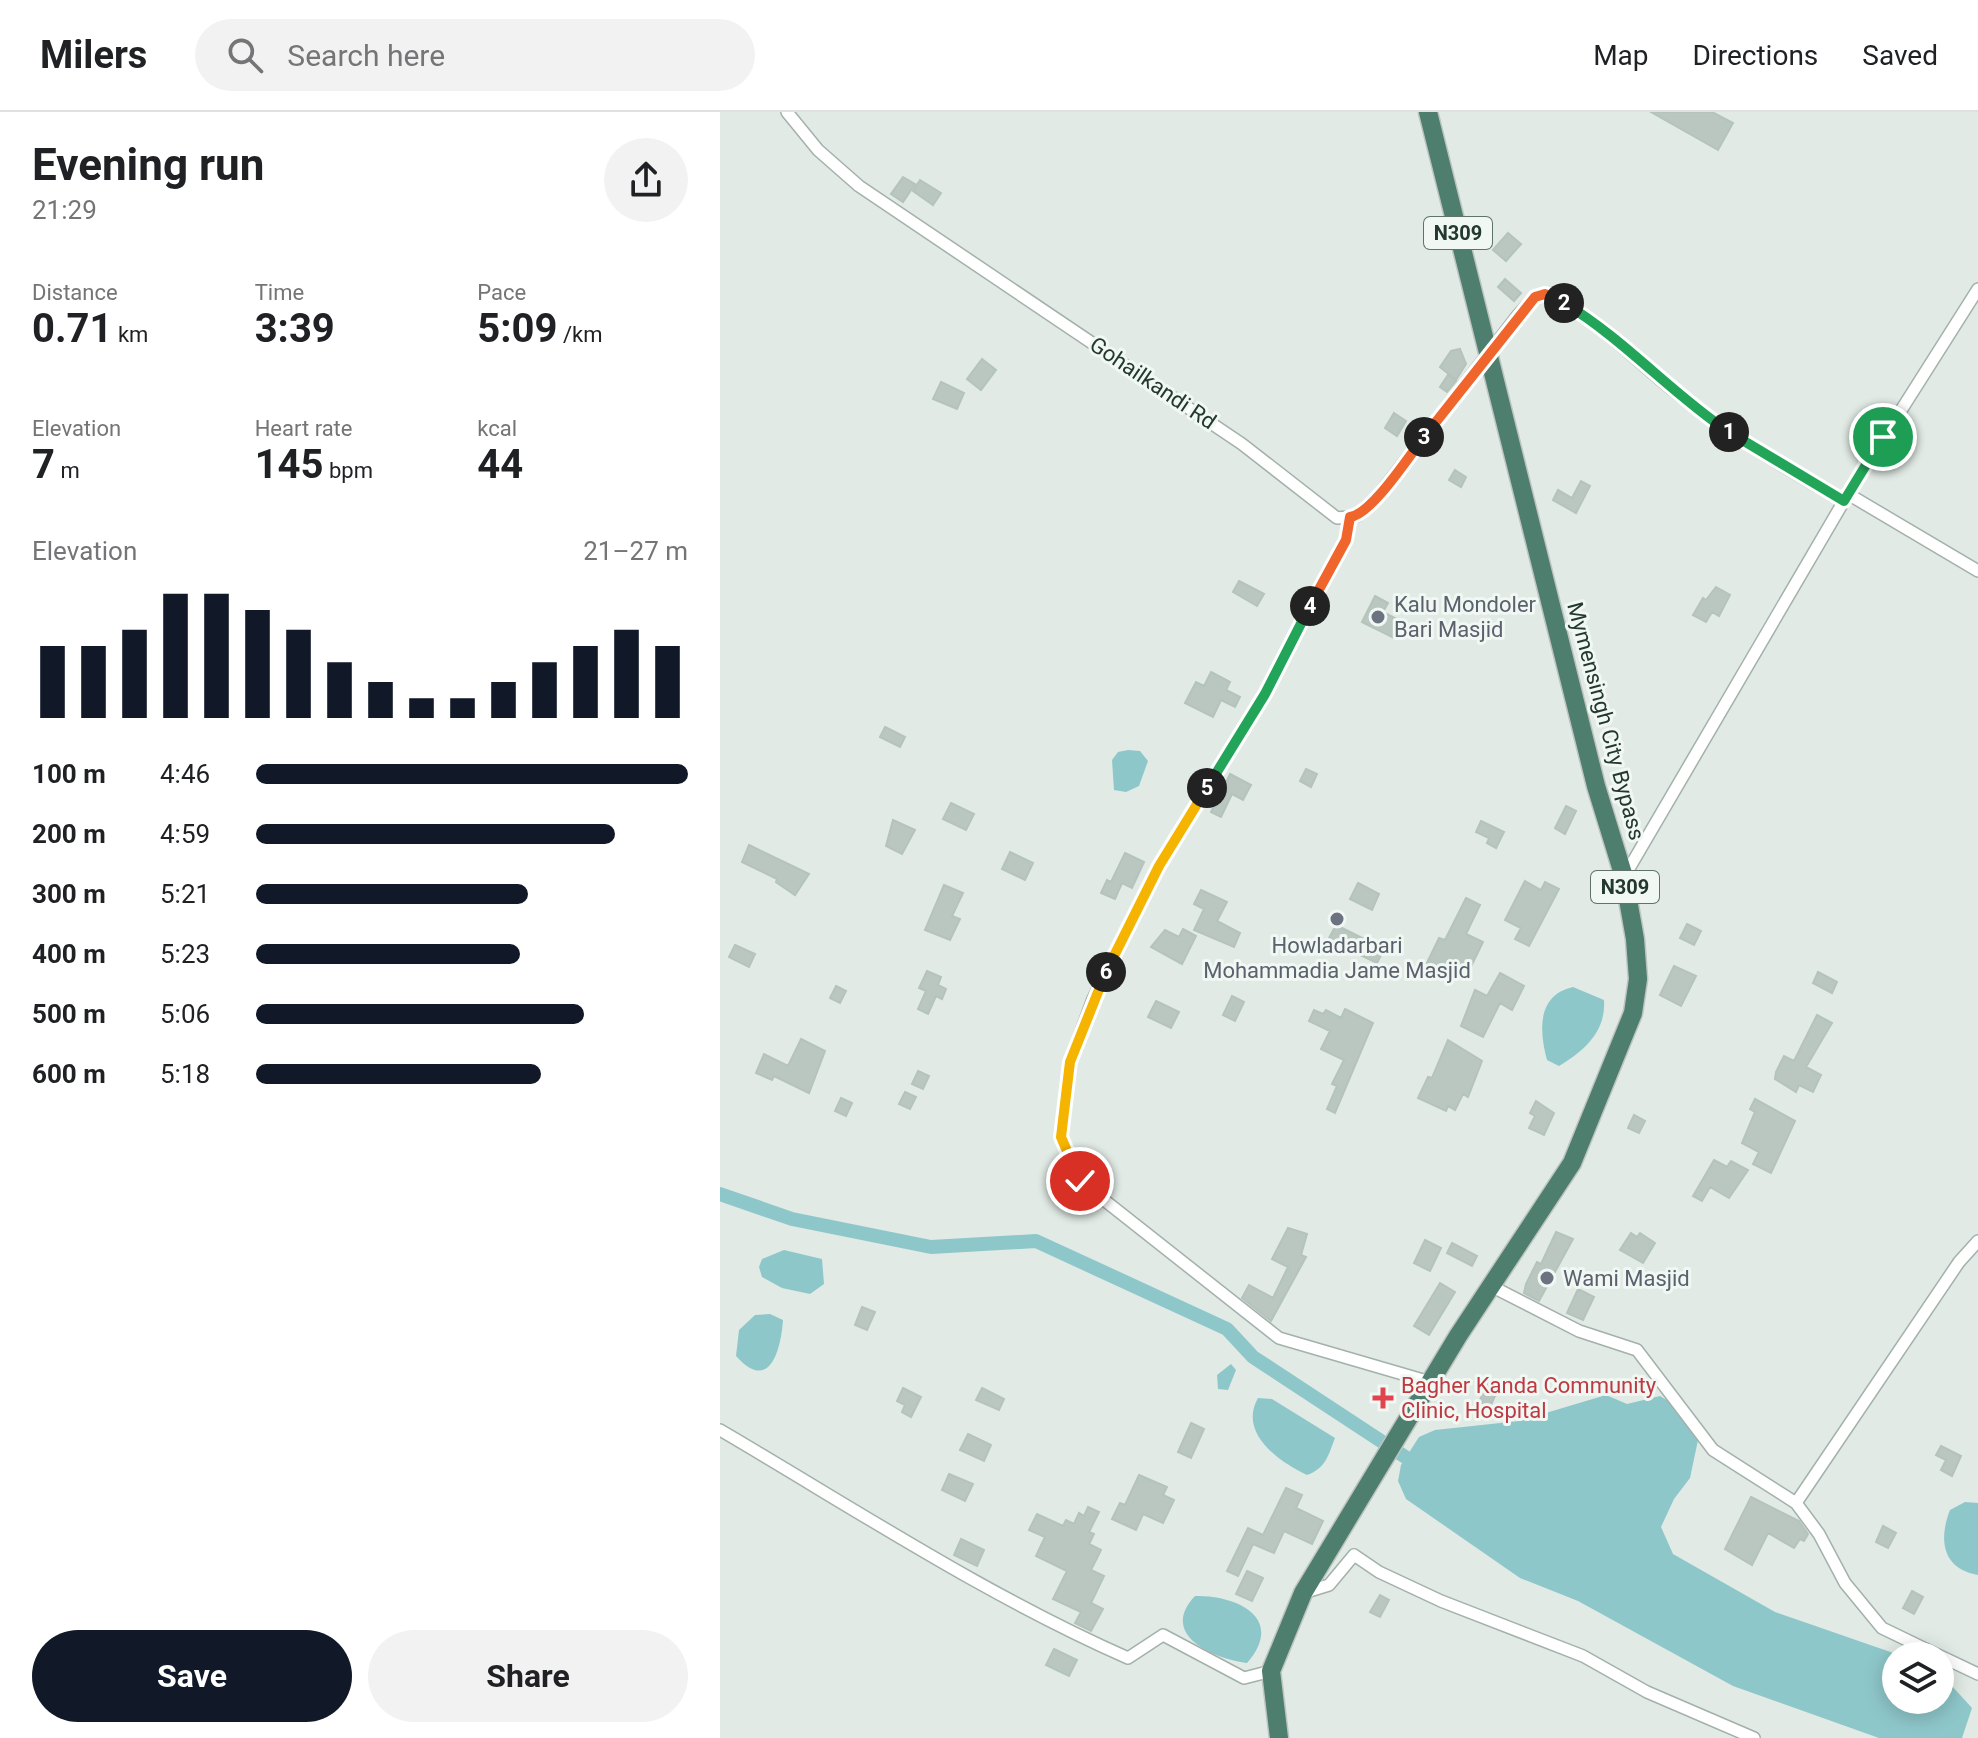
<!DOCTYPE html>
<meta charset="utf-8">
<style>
body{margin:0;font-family:Roboto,sans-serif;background:#f2f2f2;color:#202124;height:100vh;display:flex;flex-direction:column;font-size:30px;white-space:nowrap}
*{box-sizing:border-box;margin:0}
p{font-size:26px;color:#757577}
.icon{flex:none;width:44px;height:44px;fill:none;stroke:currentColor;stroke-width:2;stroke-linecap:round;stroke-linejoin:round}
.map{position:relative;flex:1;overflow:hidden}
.drawer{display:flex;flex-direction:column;background:#fff;width:720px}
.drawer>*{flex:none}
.controls{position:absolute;left:1162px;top:1530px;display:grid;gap:16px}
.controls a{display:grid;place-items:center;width:72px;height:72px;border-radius:50%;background:#fff;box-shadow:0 4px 20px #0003;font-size:40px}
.pin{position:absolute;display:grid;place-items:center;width:68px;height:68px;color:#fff;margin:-34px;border:4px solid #fff;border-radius:50%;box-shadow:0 2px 8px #0007}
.km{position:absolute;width:40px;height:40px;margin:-20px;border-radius:50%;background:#222;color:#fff;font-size:22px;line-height:40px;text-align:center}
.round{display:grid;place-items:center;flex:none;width:84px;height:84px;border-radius:42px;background:#f2f2f2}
.overview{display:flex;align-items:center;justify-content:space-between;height:136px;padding:0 32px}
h1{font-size:44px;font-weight:700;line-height:60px}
.metrics{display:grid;grid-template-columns:repeat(3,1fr);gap:12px;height:136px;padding:8px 32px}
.metrics div{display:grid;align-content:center}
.metrics b{font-size:40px;font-weight:700}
.metrics small{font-size:22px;font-weight:400}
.metrics p{font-size:22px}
.chart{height:224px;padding:16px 32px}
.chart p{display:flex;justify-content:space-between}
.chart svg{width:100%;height:144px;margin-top:8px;stroke:#111827;stroke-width:6}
.primary-button{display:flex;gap:16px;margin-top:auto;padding:16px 32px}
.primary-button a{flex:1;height:92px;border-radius:48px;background:#111827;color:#fff;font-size:32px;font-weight:700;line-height:92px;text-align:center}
.primary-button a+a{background:#f2f2f2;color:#202124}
ul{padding:0 32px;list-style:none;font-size:26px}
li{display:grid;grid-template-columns:128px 96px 1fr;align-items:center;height:60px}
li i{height:20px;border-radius:10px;background:#111827}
header{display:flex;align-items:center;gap:48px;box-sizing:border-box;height:112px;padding:0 40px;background:#fff;border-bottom:2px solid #e0e0e0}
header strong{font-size:38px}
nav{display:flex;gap:44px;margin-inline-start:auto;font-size:28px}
.search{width:560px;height:72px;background:#f2f2f2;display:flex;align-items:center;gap:20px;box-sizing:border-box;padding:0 28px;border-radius:44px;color:#757577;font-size:30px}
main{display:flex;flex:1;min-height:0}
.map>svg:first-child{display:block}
</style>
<header>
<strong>Milers</strong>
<div class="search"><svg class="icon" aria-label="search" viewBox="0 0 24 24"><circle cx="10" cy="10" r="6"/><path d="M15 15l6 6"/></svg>Search here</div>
<nav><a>Map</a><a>Directions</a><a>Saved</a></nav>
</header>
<main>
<section class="drawer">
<div class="overview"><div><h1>Evening run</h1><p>21:29</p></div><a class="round"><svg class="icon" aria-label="share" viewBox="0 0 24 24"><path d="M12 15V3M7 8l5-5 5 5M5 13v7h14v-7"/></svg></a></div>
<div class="metrics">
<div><p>Distance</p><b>0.71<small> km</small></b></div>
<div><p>Time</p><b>3:39</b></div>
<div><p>Pace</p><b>5:09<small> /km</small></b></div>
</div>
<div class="metrics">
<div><p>Elevation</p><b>7<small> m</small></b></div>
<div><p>Heart rate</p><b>145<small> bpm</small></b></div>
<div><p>kcal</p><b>44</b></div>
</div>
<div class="chart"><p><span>Elevation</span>21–27 m</p>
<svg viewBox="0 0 160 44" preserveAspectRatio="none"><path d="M5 44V22M15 44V22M25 44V17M35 44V6M45 44V6M55 44V11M65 44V17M75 44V27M85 44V33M95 44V38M105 44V38M115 44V33M125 44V27M135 44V22M145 44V17M155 44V22"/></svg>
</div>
<ul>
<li><b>100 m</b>4:46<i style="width:100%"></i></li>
<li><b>200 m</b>4:59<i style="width:83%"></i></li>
<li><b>300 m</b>5:21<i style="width:63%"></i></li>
<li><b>400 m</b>5:23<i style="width:61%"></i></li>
<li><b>500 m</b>5:06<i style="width:76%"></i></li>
<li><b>600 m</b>5:18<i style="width:66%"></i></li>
</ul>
<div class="primary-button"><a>Save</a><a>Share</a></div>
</section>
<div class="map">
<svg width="1258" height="1626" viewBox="0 0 1258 1626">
<rect width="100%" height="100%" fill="#e1eae5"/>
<!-- water -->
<path fill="#8ec7ca" d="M408,638L420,639L428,649L419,674L406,680L394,678L392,648L398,640Z
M853,875L884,888C886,920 864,939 839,954L827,948C819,919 817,883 853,875Z
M64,1138L102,1147L104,1172L90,1182L62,1176L42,1165L39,1155L42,1147Z
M50,1202L63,1208C61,1237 50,1282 16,1244L19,1218L35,1203Z
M511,1252L516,1258L508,1278L498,1277L497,1263Z
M886,1283L907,1292L940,1284L953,1292L978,1328L970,1366L954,1387L941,1415L953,1442L1055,1500L1182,1544H1176V1588H1220V1561L1252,1596L1242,1626H1159L1013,1574L858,1489L800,1466L686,1387L678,1369L681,1353L699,1325L715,1318L799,1309Z
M538,1286L552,1287L615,1326C608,1344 606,1356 587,1363C559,1350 518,1321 538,1286Z
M1245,1390L1258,1391V1463C1223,1457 1218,1429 1230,1398Z
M475,1484C517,1483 566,1506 527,1551C494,1547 438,1523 475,1484Z"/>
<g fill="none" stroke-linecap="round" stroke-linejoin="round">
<!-- canal -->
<path stroke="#8ec7ca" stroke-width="14" d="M0,1082L72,1107L211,1135L316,1129L507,1217L533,1245L699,1354"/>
</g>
<!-- building -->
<path fill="#bac7c1" stroke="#b4c3bb" stroke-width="2" d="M931,0H992L1013,11L998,38Z
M183,65L195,72L183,90L171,82Z
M200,68L221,81L213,93L193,79Z
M788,121L801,132L786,149L773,138Z
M785,167L801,181L794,189L778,175Z
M740,237L746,252L736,268L720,255L731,239Z
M262,247L276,258L261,278L247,267Z
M728,263L736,269L727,280L720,275Z
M221,270L244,281L237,297L213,287Z
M674,301L686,309L677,324L665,316Z
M735,358L746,365L741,375L729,368Z
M861,369L870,374L856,401L833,388L838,378L852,386Z
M519,469L544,482L537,494L513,480Z
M996,475L1010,483L999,504L992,500L986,510L973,503L983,486L986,488Z
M655,484L668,491L663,500L684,511L676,527L642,510Z
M491,560L510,570L506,578L520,585L515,595L501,588L493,605L465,591L476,570L484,574Z
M165,615L185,625L180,635L160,625Z
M586,657L597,662L591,675L580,669Z
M510,662L531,673L523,688L512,682L501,705L491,700Z
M231,691L254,702L246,718L223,707Z
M846,694L856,699L845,722L835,716Z
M173,708L195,718L182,742L166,734Z
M761,709L784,720L776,736L767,731L769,726L756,720Z
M29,733L89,762L75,783L56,770L57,767L22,750Z
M290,740L313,751L305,768L282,757Z
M405,741L424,750L412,776L402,771L395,787L381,781L387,768L391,770Z
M805,769L821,778L825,770L839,777L809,834L795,827L801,816L785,808Z
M638,771L659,782L652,798L630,787Z
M224,773L243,781L232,804L240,807L230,828L205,818Z
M481,778L507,790L497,809L520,821L514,835L474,818L484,797L474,792Z
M746,786L760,793L746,822L763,830L745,867L729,860L726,866L705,855L719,826L725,828Z
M967,812L981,819L974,833L960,826Z
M616,813L664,837L657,851L608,828Z
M463,817L476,824L462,852L431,835L445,818L459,825Z
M15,833L35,842L29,855L9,845Z
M954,854L976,864L961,894L940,883Z
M207,859L221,865L218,873L226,877L222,887L216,884L208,902L198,897L206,879L199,876Z
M1098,860L1117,870L1112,881L1093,871Z
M780,861L804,874L792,898L780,891L763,925L741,914L755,878L767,884Z
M116,874L126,879L120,891L110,886Z
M512,884L524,890L515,909L503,903Z
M436,889L459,900L451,916L428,905Z
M625,897L653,911L615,1001L607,997L617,974L612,972L624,948L601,937L610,919L589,909L594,898L603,902L606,898L621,906Z
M1097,903L1112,911L1086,955L1101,963L1093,980L1079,973L1076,980L1055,967L1056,960L1064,944L1074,949Z
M81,927L105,939L89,981L54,964L52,968L36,961L44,942L68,954Z
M728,928L762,949L748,985L743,982L735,998L728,994L726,999L698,986L708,965L712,966Z
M198,959L209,964L203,977L192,972Z
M185,980L196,985L190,997L179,992Z
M121,986L132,991L126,1004L115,999Z
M1035,987L1075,1009L1051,1061L1033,1052L1039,1040L1022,1031L1035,1000L1030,997Z
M816,989L834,1001L824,1023L809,1016L815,1004L810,1001Z
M914,1003L925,1009L919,1021L908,1016Z
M994,1048L1007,1055L1011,1049L1028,1058L1009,1086L990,1075L982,1089L973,1084Z
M568,1116L587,1122L581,1143L586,1145L551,1209L522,1186L529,1173L553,1186L568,1155L552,1147Z
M836,1120L853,1127L819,1189L804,1181L806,1172L817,1150L821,1152Z
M911,1121L917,1125L920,1121L935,1131L923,1151L900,1138Z
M705,1128L721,1136L710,1159L694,1151Z
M732,1131L757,1144L752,1154L727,1141Z
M720,1171L735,1180L709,1223L694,1214Z
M858,1177L874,1185L863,1208L847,1201Z
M142,1195L155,1200L147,1218L135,1213Z
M768,1270L779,1275L770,1295L759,1290Z
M183,1276L201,1285L191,1305L182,1300L185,1293L177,1289Z
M262,1276L284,1287L279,1298L256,1288Z
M471,1311L484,1317L471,1346L458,1340Z
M248,1322L271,1333L264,1349L240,1338Z
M1221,1334L1241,1344L1232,1364L1221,1358L1226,1348L1216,1343Z
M229,1362L253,1372L245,1389L222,1378Z
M419,1363L447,1375L443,1383L454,1388L443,1411L423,1402L416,1418L392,1407L400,1391L405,1393Z
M566,1376L582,1383L576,1396L603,1409L592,1432L564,1419L554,1441L533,1432L518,1464L507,1459L528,1416L543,1423Z
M1031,1385L1079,1409L1088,1422L1084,1429L1080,1427L1074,1436L1048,1421L1032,1453L1005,1437Z
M368,1395L379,1400L369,1420L374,1422L369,1432L381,1438L371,1458L384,1464L371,1491L383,1497L371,1519L355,1511L361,1500L333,1487L347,1459L316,1444L325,1425L309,1418L317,1402L343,1414L346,1408L354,1412L359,1401L364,1404Z
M1163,1414L1176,1421L1168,1436L1156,1430Z
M241,1427L264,1438L257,1454L234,1443Z
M527,1459L543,1466L532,1489L516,1482Z
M1192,1479L1203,1485L1194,1502L1183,1496Z
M660,1483L669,1488L660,1505L650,1500Z
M334,1537L357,1548L349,1564L326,1553Z"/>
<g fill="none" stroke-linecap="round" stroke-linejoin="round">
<defs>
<path id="minor" d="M67,0L98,38L139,74L522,332L617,406L637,404L658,384L798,203L815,185L825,182C877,205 914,248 958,282C1010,323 1066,357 1124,389
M1128,382L1258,459
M630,405L626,428L545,582L439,754L373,887L350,950L341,1025L360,1069L559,1226L710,1270
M904,765L1128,382L1258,177
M771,1174L859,1219L917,1238L993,1338L1076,1391L1099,1422L1125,1471L1162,1516L1220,1544
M0,1318C135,1397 265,1483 408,1546L443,1523L524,1566L551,1559
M1076,1391L1239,1150L1258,1129
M583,1481L609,1473L634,1443L659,1460L721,1489L863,1544L927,1580L1034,1626
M1220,1544L1258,1562"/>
<path id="trunk" d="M559,1626L551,1559L583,1481L738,1224L852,1051L913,901L918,867L915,827L904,765L876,674L708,0"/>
</defs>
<!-- minor casing -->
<use href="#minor" stroke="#a4b1ab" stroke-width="14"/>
<!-- trunk casing -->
<use href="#trunk" stroke="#bdc4c1" stroke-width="21"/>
<!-- minor -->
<use href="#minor" stroke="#fff" stroke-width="11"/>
<!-- trunk -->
<use href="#trunk" stroke="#4e7e6e" stroke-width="18"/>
</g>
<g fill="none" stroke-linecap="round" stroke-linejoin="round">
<defs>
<path id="split-1" d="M1009,320L1124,389L1163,325"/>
<path id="split-2" d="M844,191C904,227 951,281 1009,320"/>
<path id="split-3" d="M704,325L815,185L825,182L844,191"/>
<path id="split-4" d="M590,494L626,428L630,405C652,402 689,344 704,325"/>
<path id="split-5" d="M487,676L545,582L590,494"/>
<path id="split-6" d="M386,860L439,754L487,676"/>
<path id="split-7" d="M360,1069L341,1025L350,950L386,860"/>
</defs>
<!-- split-1 casing -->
<use href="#split-1" stroke="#fff" stroke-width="16"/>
<!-- split-2 casing -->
<use href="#split-2" stroke="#fff" stroke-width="16"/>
<!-- split-3 casing -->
<use href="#split-3" stroke="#fff" stroke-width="16"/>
<!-- split-4 casing -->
<use href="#split-4" stroke="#fff" stroke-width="16"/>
<!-- split-5 casing -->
<use href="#split-5" stroke="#fff" stroke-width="16"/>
<!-- split-6 casing -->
<use href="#split-6" stroke="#fff" stroke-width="16"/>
<!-- split-7 casing -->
<use href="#split-7" stroke="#fff" stroke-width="16"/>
<!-- split-1 -->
<use href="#split-1" stroke="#22a559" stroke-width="10"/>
<!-- split-2 -->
<use href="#split-2" stroke="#22a559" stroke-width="10"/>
<!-- split-3 -->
<use href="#split-3" stroke="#f0652b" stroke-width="10"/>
<!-- split-4 -->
<use href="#split-4" stroke="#f0652b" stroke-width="10"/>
<!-- split-5 -->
<use href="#split-5" stroke="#22a559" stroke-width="10"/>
<!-- split-6 -->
<use href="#split-6" stroke="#f5b400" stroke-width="10"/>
<!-- split-7 -->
<use href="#split-7" stroke="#f5b400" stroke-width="10"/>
</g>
<!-- markers -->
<g fill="#6b7280" stroke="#f1f7f3" stroke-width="3">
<circle cx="658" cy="505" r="8"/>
<circle cx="617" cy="807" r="8"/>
<circle cx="827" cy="1166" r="8"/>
</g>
<path fill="#e0444e" stroke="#f1f7f3" stroke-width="3" d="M659 1274h8v8h8v8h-8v8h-8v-8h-8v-8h8z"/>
<g text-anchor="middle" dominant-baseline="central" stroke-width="6" stroke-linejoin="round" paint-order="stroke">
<!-- shield labels -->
<g fill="#f1f7f3" stroke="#61726a" stroke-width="2">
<rect x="704" y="105" width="68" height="32" rx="6"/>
<rect x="871" y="759" width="68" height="32" rx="6"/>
</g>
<g font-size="20" font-weight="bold" fill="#233930">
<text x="738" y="121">N309</text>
<text x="905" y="775">N309</text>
</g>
<!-- street labels -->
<g font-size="22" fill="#233930" stroke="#f1f7f3">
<text transform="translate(433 271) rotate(34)">Gohailkandi Rd</text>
<text transform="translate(886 609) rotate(75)">Mymensingh City Bypass</text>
</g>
<!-- worship labels -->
<g font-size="22" fill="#5b616d" stroke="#f1f7f3" text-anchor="start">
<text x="674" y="492">Kalu Mondoler<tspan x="674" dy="25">Bari Masjid</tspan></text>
<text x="617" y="833" text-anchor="middle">Howladarbari<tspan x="617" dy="25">Mohammadia Jame Masjid</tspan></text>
<text x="843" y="1166">Wami Masjid</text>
</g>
<!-- health labels -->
<g font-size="22" fill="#be3a42" stroke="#f1f7f3" text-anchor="start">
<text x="681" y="1273">Bagher Kanda Community<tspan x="681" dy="25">Clinic, Hospital</tspan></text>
</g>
</g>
</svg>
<div class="controls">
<a><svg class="icon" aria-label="layers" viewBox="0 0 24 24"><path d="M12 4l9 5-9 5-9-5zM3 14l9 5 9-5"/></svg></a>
</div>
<div class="pin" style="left:1163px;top:325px;background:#1e9e55"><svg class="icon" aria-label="arrive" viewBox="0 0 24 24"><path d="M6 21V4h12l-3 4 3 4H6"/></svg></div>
<div class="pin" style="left:360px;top:1069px;background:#d93025"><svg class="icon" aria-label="check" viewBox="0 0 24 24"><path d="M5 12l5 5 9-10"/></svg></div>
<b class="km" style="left:1009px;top:320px">1</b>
<b class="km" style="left:844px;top:191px">2</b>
<b class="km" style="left:704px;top:325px">3</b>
<b class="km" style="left:590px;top:494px">4</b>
<b class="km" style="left:487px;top:676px">5</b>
<b class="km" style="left:386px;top:860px">6</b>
</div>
</main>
